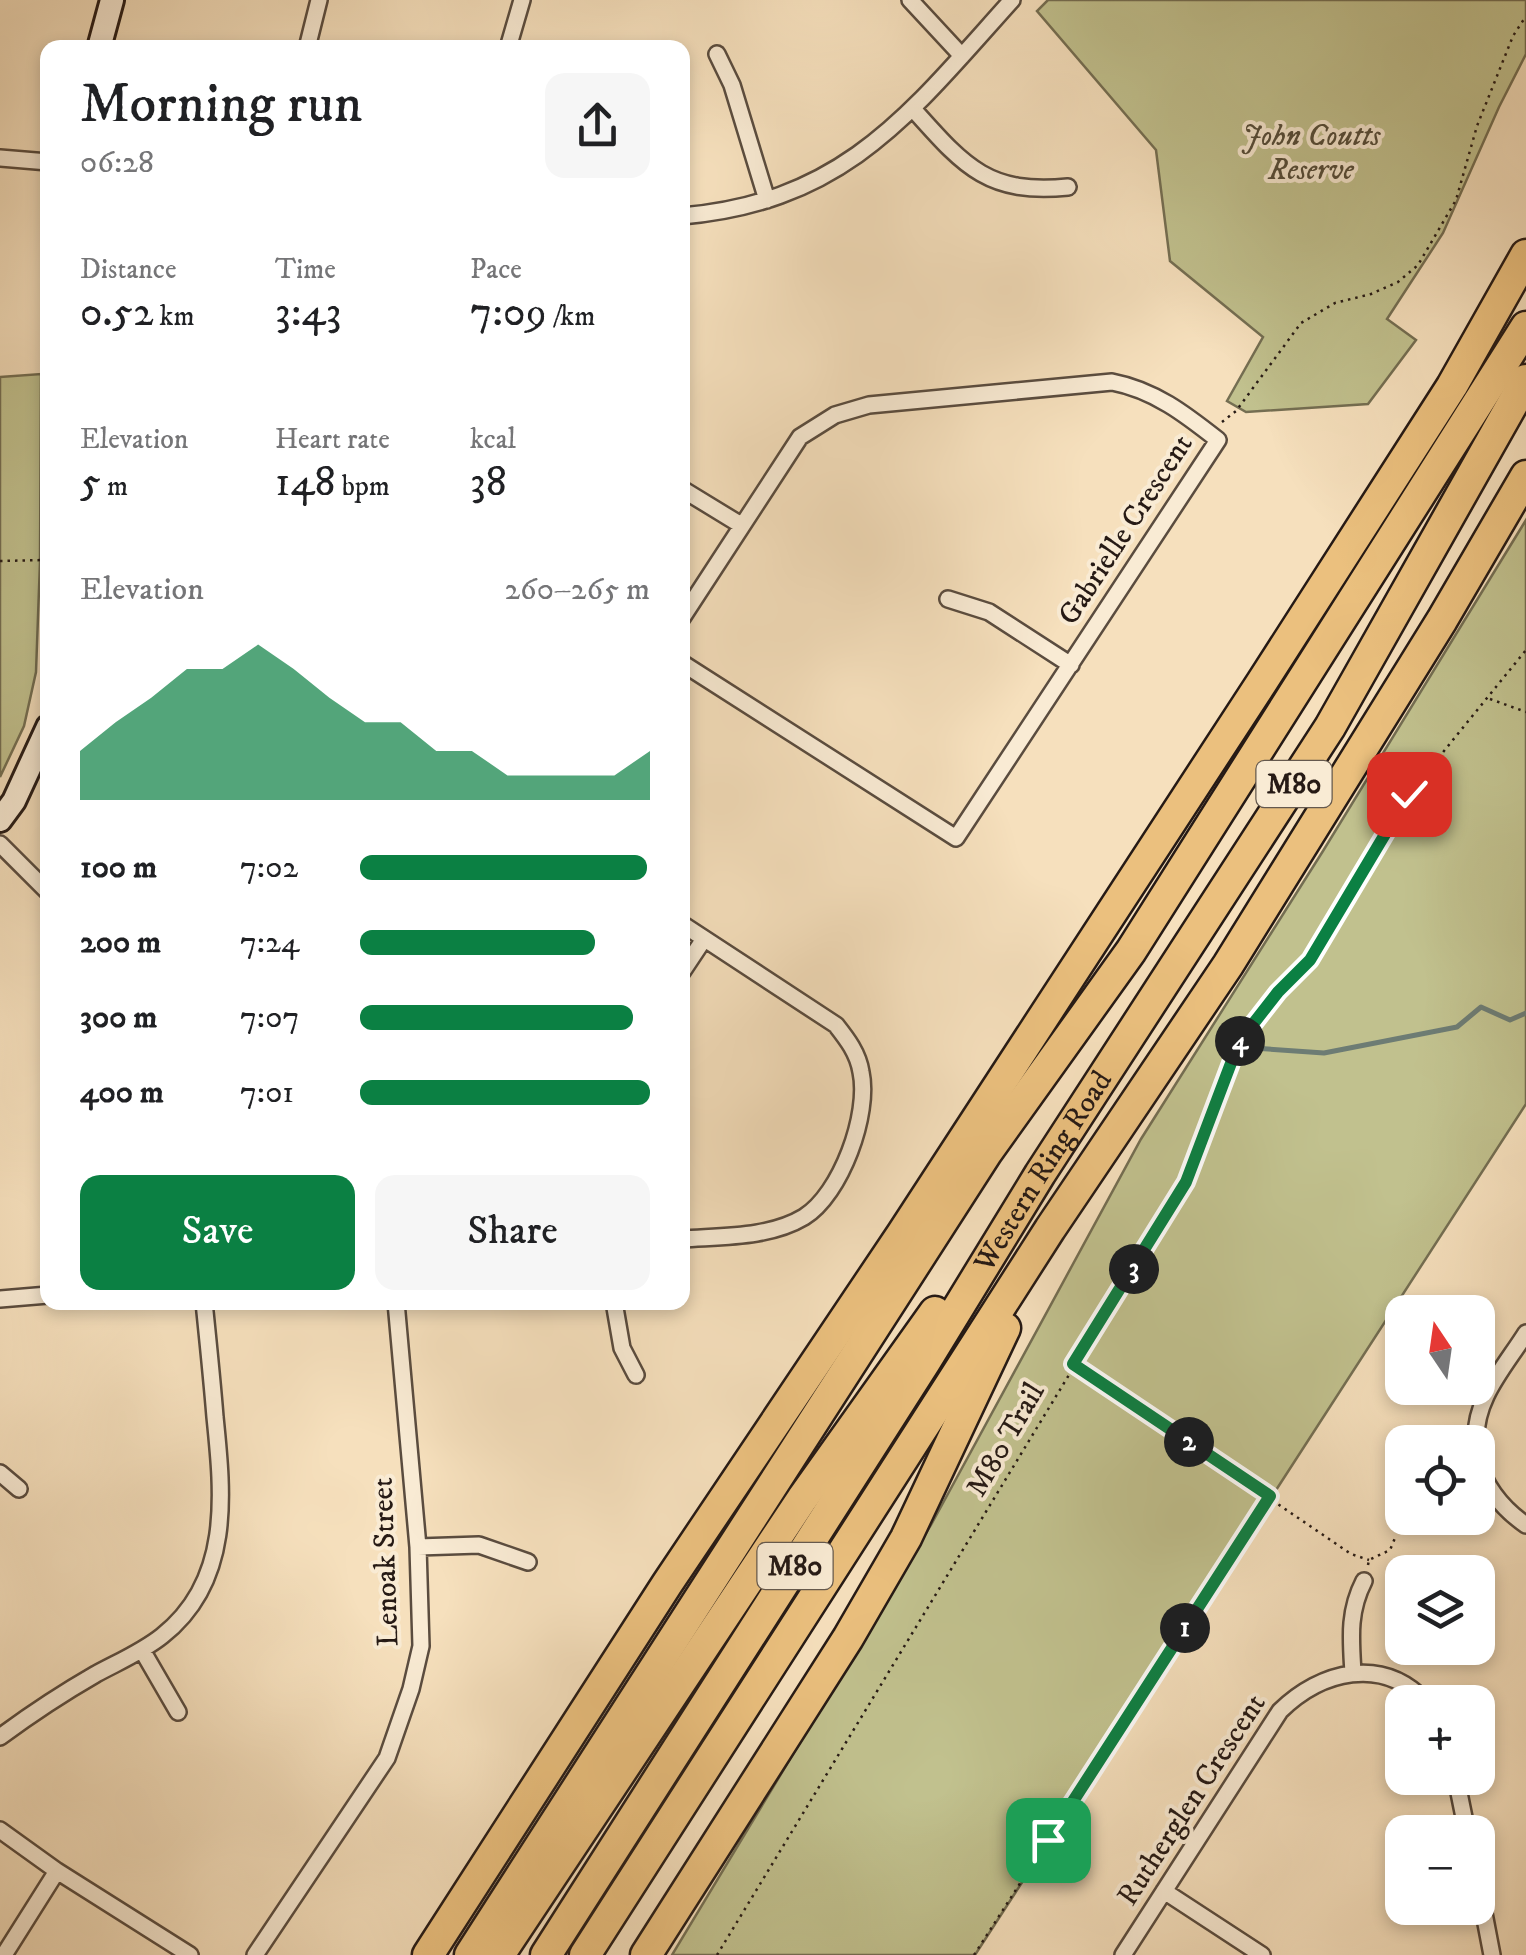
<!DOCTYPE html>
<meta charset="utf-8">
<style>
body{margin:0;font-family:"IM FELL DW Pica",serif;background:#f6f6f6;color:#202124;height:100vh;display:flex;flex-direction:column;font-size:38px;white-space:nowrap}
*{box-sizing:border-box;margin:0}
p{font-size:32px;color:#757577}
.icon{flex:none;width:55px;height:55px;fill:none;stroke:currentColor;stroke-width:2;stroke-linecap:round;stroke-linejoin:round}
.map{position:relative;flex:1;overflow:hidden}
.panel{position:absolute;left:40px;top:40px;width:650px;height:1270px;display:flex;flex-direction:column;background:#fff;border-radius:20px;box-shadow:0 5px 15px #0003}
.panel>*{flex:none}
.needle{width:65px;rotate:347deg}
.buttons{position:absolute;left:1385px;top:1295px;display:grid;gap:20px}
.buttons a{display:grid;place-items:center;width:110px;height:110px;border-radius:20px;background:#fff;box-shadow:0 5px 15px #0003;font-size:50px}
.pin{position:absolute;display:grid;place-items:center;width:85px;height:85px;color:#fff;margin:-42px;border-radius:20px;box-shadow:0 5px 15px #0006}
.km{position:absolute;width:50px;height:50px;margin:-25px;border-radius:50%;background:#222;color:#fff;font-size:28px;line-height:50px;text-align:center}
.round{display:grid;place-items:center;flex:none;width:105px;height:105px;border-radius:20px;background:#f6f6f6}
.head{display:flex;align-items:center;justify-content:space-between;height:170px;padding:0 40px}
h1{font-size:55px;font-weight:600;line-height:75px}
.figures{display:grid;grid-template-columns:repeat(3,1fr);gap:15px;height:170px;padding:10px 40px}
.figures div{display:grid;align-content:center}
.figures b{font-size:42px;font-weight:600}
.figures small{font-size:28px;font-weight:400}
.figures p{font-size:28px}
.chart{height:280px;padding:20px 40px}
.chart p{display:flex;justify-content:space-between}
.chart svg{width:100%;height:180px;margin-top:10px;fill:#0b8043;opacity:.7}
.primary-button{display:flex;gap:20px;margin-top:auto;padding:20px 40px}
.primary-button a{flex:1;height:115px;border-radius:20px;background:#0b8043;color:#fff;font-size:40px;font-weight:600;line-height:115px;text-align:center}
.primary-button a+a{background:#f6f6f6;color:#202124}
ul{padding:0 40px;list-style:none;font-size:32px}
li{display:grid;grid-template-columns:160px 120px 1fr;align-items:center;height:75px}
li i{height:25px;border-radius:12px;background:#0b8043}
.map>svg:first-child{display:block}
</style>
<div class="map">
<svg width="1526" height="1955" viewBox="0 0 1526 1955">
<rect width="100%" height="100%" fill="#f6e0bd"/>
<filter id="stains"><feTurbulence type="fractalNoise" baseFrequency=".002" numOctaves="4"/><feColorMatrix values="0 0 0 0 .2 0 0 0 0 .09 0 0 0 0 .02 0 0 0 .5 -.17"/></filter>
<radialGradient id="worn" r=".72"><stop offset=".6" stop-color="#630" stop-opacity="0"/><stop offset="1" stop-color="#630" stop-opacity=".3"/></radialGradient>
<!-- green -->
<path fill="#c1c18e" stroke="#746e52" stroke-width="2.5" d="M1048,0H1526V54L1499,107L1443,233L1387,319L1416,340L1368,404L1246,412L1227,401L1263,337L1170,261L1156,150L1037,11Z
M41,374L40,562L36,672L24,726L0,777V377Z
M1526,520V1104L975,1955H672L931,1525L1141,1139L1323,851Z"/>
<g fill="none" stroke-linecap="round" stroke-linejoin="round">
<!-- stream -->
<path stroke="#6d7c74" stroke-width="5" d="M1253,1048L1324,1053L1457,1027L1481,1007L1510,1020L1526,1013"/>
<defs>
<path id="street" d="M910,0L962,56
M307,48L319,0
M508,48L522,0
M717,54L732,85L767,200
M914,110C964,166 988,195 1068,187
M0,158L48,162
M682,216C846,202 911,112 1012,0
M682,489L741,525
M948,599L989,612L1071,665
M682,618L800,437L835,415L869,405L1112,382C1154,390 1185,414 1218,440L956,838L682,663
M0,844L48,892
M682,924L836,1025C847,1039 858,1053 861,1072C870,1114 841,1194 804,1217C769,1238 722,1236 682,1239
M682,972L704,939
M0,1299L48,1295
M614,1302L622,1348L636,1375
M1476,1442C1474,1399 1504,1368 1526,1333
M1478,1462C1486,1488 1503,1509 1526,1525
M0,1473L19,1489
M1402,1521L1404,1518
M418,1547L479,1545L528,1562
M142,1650L178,1712
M1353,1673C1351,1639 1348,1612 1364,1581
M0,1737C31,1714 63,1693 96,1674C118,1662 142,1652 162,1636C232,1581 223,1495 215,1417C212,1379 208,1341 204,1302
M1456,1778L1467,1832
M0,1830L57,1871L190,1955
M1478,1882L1492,1955
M1164,1891L1262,1955
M4,1955L57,1871
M255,1955L387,1758L411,1689L421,1646L418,1547L396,1302
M1123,1955L1280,1711C1321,1671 1382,1655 1426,1702"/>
<path id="secondary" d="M99,48L112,0
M0,820L14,801L48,727"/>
<g id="highway">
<path d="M428,1955L667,1584L902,1234L1262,682L1452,386L1526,255"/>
<path d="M470,1955L987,1152L1131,951L1526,327"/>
<path d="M499,1955L802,1499L935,1312"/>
<path id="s1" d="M546,1955L925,1362L1040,1174L1330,727L1526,380"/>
<path d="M585,1955L1050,1229L1228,965L1442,620L1526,476"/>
<path d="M646,1955L848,1638L906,1538L1005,1328"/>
</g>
</defs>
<!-- street casing -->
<use href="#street" stroke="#5a4c3f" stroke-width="20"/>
<!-- secondary casing -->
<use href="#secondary" stroke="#261a15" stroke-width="28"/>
<!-- highway casing -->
<use href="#highway" stroke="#261a15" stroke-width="35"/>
<!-- path -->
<path stroke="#261a15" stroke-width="2.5" stroke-dasharray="2.5 5" stroke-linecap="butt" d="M1222,422L1236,411L1301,323L1335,303L1371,294L1398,282L1418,265L1456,200L1477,126L1513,36L1526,16
M0,561L43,560
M1490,699L1526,712
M1074,1365L1351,1554L1369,1560
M1368,1565L1369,1560L1390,1550L1395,1538
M717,1955L1186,1182L1239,1042L1278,992L1310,960L1409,794L1526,650
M974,1955L1269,1496"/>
<!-- street -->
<use href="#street" stroke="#f9ebd4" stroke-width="15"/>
<!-- secondary -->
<use href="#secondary" stroke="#f9ebd4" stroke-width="22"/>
<!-- highway -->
<use href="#highway" stroke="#ebc07e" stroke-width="30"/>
</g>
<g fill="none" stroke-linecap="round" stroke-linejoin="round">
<defs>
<path id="route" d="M1048,1840L1270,1496L1073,1364L1186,1182L1239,1042L1278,992L1310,960L1409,794"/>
</defs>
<!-- route casing -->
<use href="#route" stroke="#fff" stroke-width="20"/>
<!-- route -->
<use href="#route" stroke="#0b8043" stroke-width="12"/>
</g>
<g text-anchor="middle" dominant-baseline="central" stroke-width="8" stroke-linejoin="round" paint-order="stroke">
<!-- shield labels -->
<g fill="#f9ebd4" stroke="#65594e" stroke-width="2.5">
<rect x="1256.5" y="761" width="75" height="46" rx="8"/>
<rect x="757.5" y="1543" width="75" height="46" rx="8"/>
</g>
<g font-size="28" font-weight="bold" fill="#261a15">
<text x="1294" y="784">M80</text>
<text x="795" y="1566">M80</text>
</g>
<!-- park labels -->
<g font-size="30" font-style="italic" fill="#544c39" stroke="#f9ebd4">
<text x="1311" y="136">John Coutts<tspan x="1311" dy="34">Reserve</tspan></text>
</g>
<!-- street labels -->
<g font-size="30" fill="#261a15" stroke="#f9ebd4">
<text transform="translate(1126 530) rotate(-57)">Gabrielle Crescent</text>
<text stroke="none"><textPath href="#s1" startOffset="928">Western Ring Road</textPath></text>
<text transform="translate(1006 1440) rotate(-60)">M80 Trail</text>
<text transform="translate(386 1562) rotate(-92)">Lenoak Street</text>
<text transform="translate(1192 1800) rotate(-57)">Rutherglen Crescent</text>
</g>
</g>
<rect width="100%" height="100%" filter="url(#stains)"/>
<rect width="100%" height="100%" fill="url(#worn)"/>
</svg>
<div class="buttons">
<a><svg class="needle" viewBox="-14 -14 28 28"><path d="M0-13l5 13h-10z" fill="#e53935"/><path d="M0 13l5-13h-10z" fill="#757577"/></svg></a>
<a><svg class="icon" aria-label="locate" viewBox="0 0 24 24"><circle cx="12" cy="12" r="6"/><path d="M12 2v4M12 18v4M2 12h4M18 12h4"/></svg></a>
<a><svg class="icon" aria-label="layers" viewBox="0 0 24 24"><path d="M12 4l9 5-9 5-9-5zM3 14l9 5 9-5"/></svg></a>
<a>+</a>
<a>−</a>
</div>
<div class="pin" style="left:1048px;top:1840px;background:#1e9e55"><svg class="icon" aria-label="arrive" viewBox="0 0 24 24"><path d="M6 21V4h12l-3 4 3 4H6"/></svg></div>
<div class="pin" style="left:1409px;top:794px;background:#d93025"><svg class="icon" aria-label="check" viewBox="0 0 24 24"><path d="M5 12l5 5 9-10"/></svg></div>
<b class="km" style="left:1185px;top:1628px">1</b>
<b class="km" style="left:1189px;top:1442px">2</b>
<b class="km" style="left:1134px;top:1269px">3</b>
<b class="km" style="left:1240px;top:1041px">4</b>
<section class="panel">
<div class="head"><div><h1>Morning run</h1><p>06:28</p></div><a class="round"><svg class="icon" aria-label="share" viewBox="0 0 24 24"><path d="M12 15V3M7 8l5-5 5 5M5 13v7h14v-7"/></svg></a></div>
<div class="figures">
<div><p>Distance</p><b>0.52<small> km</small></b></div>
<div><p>Time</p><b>3:43</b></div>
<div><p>Pace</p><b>7:09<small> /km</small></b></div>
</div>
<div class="figures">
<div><p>Elevation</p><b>5<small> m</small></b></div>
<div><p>Heart rate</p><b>148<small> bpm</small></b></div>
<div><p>kcal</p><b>38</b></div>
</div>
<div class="chart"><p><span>Elevation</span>260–265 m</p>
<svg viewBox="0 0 160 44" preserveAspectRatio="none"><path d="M0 44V32L10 25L20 19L30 12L40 12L50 6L60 12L70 19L80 25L90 25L100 32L110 32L120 38L130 38L140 38L150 38L160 32V44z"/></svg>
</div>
<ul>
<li><b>100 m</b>7:02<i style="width:99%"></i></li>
<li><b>200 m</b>7:24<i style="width:81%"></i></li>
<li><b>300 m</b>7:07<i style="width:94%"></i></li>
<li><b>400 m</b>7:01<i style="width:100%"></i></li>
</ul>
<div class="primary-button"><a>Save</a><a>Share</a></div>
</section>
</div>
